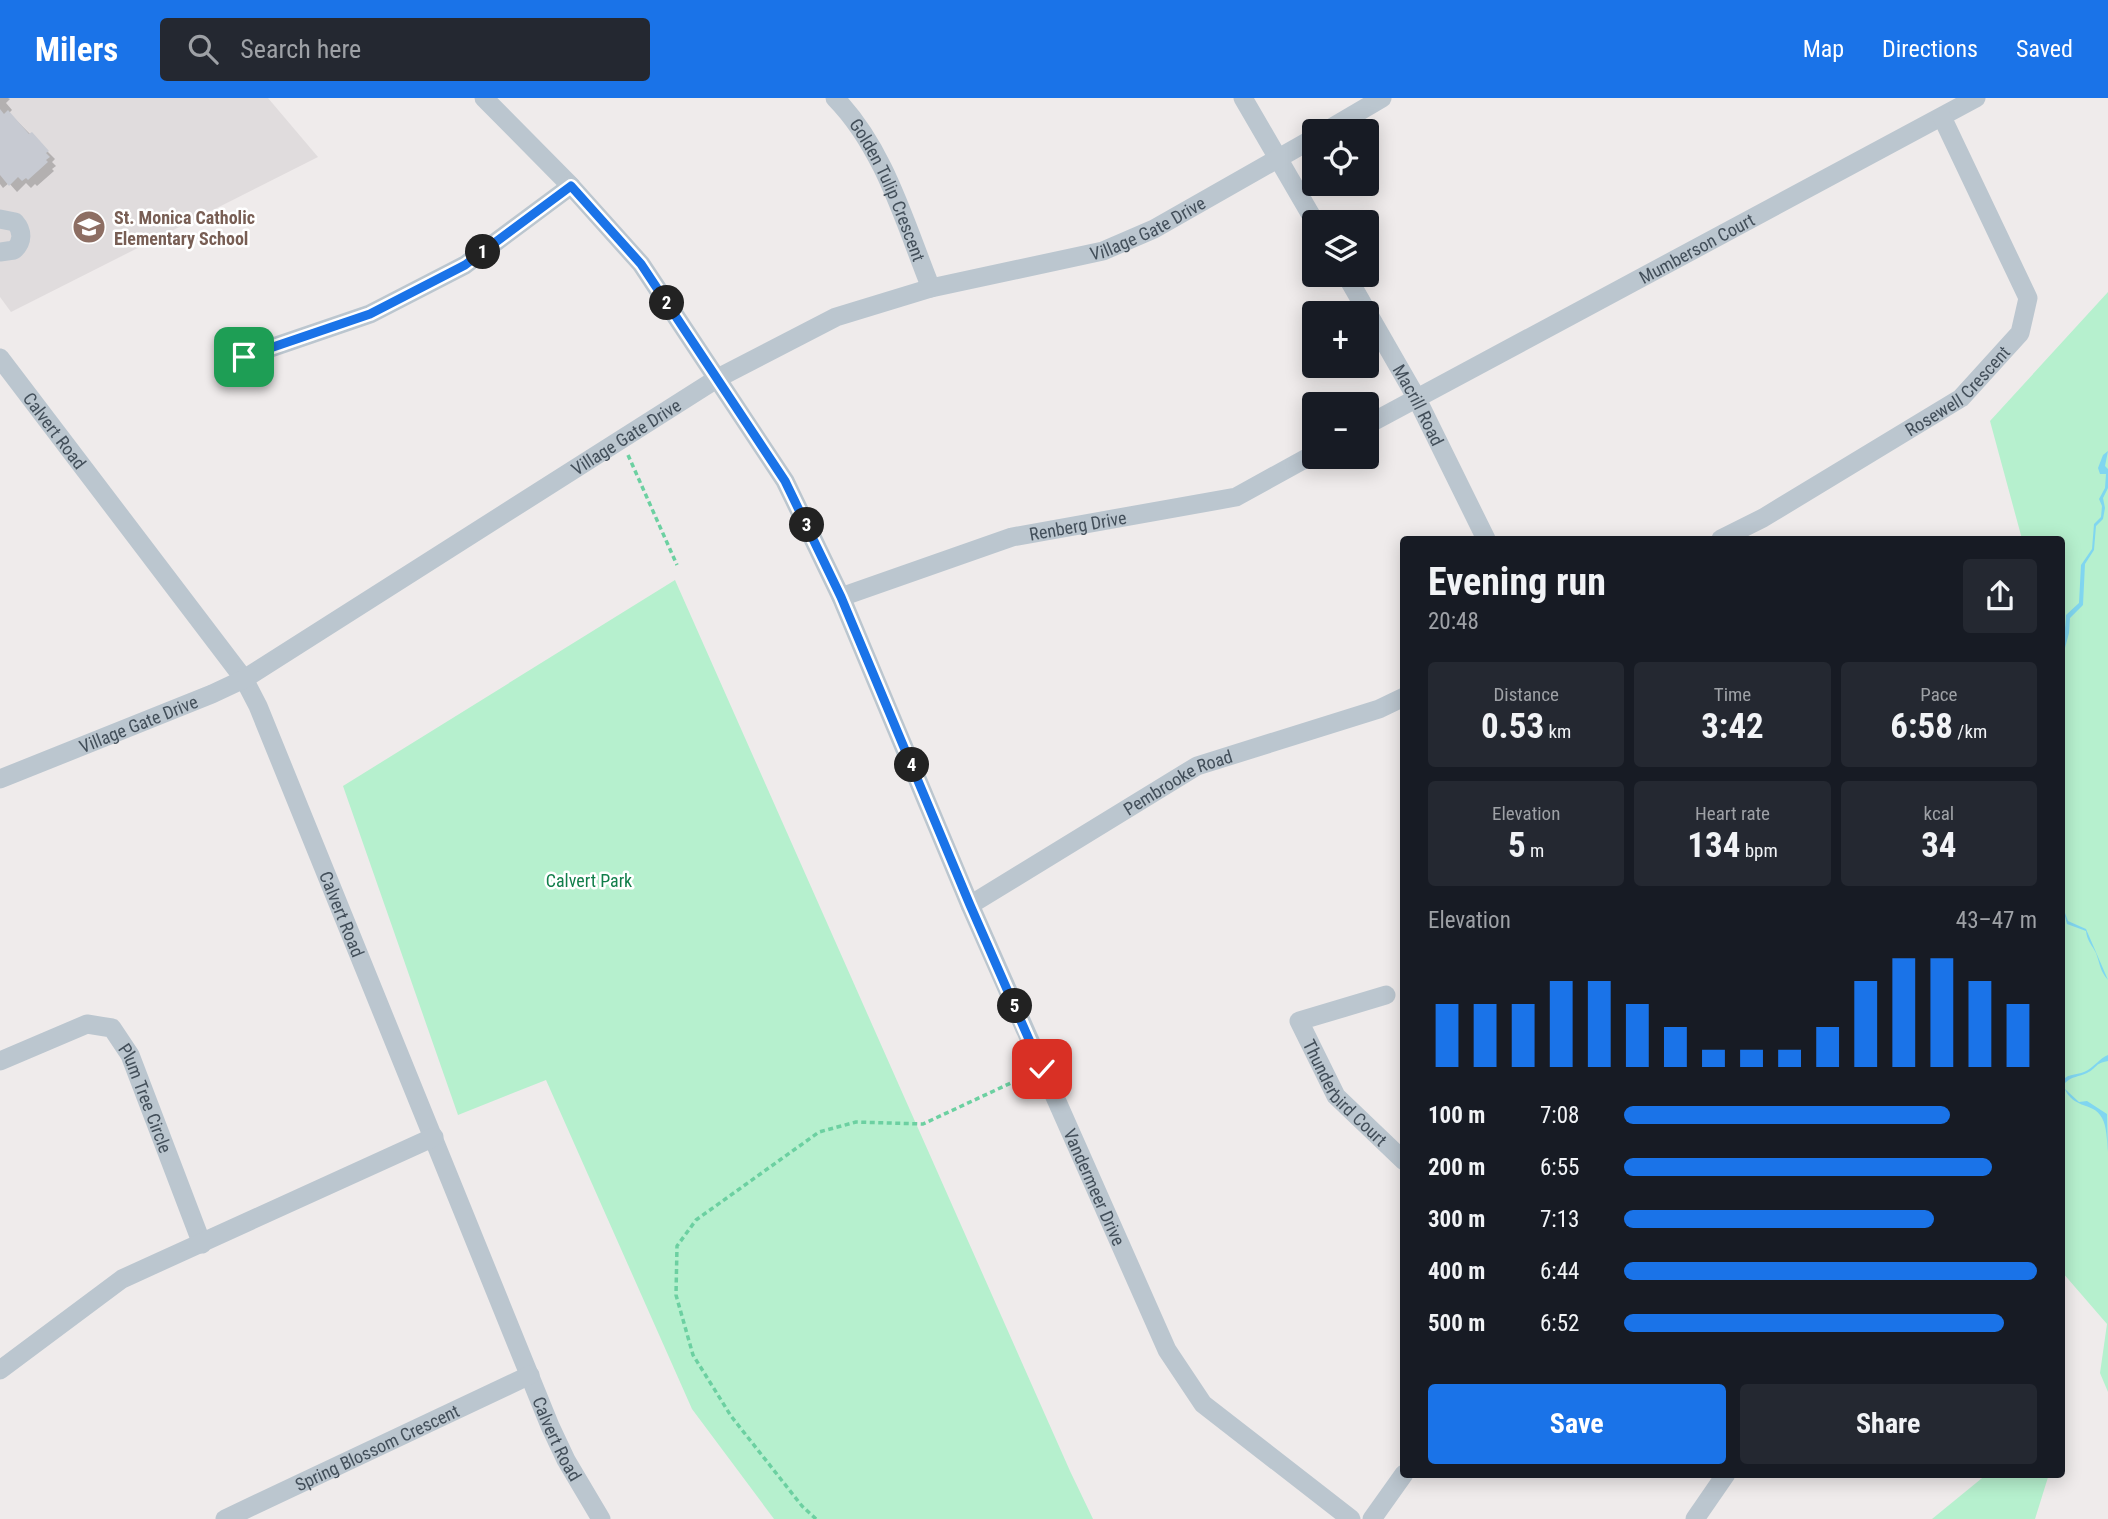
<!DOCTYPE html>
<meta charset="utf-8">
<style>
body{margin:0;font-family:"Roboto Condensed",sans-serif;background:#242831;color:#f1f3f6;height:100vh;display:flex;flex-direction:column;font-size:26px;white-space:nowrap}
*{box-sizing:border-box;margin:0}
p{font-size:23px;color:#9ea1a6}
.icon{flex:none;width:38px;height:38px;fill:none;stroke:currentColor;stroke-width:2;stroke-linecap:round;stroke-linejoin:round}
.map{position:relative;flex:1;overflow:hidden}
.panel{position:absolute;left:1400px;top:438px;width:665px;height:942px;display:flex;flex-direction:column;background:#171b24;border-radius:7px;box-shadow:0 4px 18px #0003}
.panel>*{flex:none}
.buttons{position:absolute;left:1302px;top:21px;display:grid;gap:14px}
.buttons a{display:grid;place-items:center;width:77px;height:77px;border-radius:7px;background:#171b24;box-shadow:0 4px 18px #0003;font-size:35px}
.pin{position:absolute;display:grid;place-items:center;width:60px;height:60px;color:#fff;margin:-30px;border-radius:14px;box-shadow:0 4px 10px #0006}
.km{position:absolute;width:35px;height:35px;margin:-18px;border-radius:50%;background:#222;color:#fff;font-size:19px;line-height:35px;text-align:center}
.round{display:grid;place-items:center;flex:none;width:74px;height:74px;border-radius:7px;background:#242831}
.overview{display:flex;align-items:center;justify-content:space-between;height:119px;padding:0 28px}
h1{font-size:38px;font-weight:700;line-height:52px}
.stats{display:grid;grid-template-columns:repeat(3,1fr);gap:10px;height:119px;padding:7px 28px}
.stats div{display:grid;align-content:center;border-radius:7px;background:#242831;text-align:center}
.stats b{font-size:35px;font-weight:700}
.stats small{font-size:19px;font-weight:400}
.stats p{font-size:19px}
.chart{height:196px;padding:14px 28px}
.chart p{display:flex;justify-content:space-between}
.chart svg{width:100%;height:126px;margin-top:7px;stroke:#1a73e8;stroke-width:6}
.action{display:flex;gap:14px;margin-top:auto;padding:14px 28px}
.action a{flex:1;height:80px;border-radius:7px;background:#1a73e8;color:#fff;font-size:28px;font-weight:700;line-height:80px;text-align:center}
.action a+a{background:#242831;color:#f1f3f6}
ul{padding:0 28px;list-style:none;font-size:23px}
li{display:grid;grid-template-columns:112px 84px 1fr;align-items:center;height:52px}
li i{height:18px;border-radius:9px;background:#1a73e8}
header{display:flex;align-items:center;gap:42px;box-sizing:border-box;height:98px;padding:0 35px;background:#1a73e8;color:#fff}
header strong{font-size:33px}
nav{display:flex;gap:38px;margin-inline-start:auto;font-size:24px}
.search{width:490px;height:63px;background:#242831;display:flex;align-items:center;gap:18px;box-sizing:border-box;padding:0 24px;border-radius:7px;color:#9ea1a6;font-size:26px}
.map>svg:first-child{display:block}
</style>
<header>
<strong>Milers</strong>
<div class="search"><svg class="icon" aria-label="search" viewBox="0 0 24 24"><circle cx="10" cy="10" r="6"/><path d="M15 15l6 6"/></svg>Search here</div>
<nav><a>Map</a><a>Directions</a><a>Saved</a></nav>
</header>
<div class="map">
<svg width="2108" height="1421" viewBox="0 0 2108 1421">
<rect width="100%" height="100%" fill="#efebeb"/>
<!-- education -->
<path fill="#e0dcdd" d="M0,0H268L318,59L11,214L0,199Z"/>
<!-- green -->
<path fill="#b6f0ce" d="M2108,194V1294L2100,1275L2107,1226L2062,1174V441H2022L1990,323Z
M675,482L1070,1373L1093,1421H774L692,1311L546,982L458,1017L343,688Z
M1987,1376H2049L2035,1421H1932Z"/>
<!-- water -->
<path fill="#80d6f0" d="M2108,353L2105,368L2108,371V390L2103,400L2105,410L2103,421L2096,428L2094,452L2085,466L2083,507L2070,520L2069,535L2062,561C2061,546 2066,533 2066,517L2079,505L2081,467L2092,451L2094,426L2101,419L2102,408L2099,401L2105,390L2106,376H2100L2098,370L2103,357Z
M2062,807L2068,823L2086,831L2108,882C2100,873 2100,866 2096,855C2092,847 2087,843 2086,833L2067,826Z
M2108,957V963C2095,965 2097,970 2087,975C2079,979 2072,978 2065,985V991L2079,1004L2087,1003L2107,1016L2108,1054C2107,1045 2107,1028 2102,1020C2093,1002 2070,1014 2062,983C2069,974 2079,978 2088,972C2096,967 2099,961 2108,957Z"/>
<!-- shadow -->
<path fill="#0003" d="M0,0H8L10,1L6,5L12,12L9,15L55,61L52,64L56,68L52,71L54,73L37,88L35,86L31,90L26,85L17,94L9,85L3,90L0,86Z"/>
<!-- building -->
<path fill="#c7cad2" d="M0,11L4,16L8,12L29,36L32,34L49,53L46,55L50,59L46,62L48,64L28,82L26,80L22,83L18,79L9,88L0,77Z"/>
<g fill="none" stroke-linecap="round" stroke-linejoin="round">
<!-- path -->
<path stroke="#6cd0a1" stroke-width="3.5" stroke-dasharray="5 3.5" stroke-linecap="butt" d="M628,357L677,467
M816,1421L802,1408L731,1318L693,1257L676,1197L677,1148L696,1122L819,1034L856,1024L923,1026L1028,977"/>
<!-- minor -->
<g stroke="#bbc6cf" stroke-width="19">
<path id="s1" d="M484,0L571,88L641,166L785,383L841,499L970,807L1167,1252L1203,1306L1351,1421"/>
<path id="s2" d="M835,0C885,51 905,126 931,190"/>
<path d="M1243,0L1315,124"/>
<path d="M1326,33L1382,0"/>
<path d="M0,121L15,124C23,133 23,144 14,152L0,154"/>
<path id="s3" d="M1346,177L1416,299L1486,441"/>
<path d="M244,259L370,216L465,167L571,88"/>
<path id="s4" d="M0,260L244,581L258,608L550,1328L566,1362L601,1421"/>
<path id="s5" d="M1367,327L1976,0"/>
<path id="s6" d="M1721,441L1763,420L1961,300L2020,235L2028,200L1942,19"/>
<path id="s7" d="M841,499L1012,439L1236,399L1314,356"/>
<path id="s8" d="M0,681L212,596L244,581L718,280L836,219L931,190L1103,153L1154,131L1314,40"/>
<path id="s9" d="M970,807L1197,668L1379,611L1404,599"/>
<path id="s10" d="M1386,897L1299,923L1336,998L1404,1063"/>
<path id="s11" d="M0,963L87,926L112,930L130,957L202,1146"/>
<path d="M0,1272L122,1181L434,1039"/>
<path id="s12" d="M225,1421L530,1277"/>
<path d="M1372,1421L1404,1376"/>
<path d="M1695,1421L1726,1376"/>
</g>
</g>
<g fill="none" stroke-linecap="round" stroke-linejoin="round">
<defs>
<path id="route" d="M244,259L370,216L465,167L571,88L641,166L785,383L841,499L970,807L1042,971"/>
</defs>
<!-- route casing -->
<use href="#route" stroke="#fff" stroke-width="14"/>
<!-- route -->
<use href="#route" stroke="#1a73e8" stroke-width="9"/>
</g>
<!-- icons -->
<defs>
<symbol id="school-disc" viewBox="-11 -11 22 22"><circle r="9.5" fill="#8d6e63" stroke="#fff"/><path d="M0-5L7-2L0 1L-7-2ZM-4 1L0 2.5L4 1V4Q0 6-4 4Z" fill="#fff"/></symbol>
</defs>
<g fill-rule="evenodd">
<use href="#school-disc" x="70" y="110" width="38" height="38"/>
</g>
<g text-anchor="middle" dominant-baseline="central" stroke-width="5" stroke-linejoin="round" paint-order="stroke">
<!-- street labels -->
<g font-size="18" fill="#434f5a" stroke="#fff">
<text stroke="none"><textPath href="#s2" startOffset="107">Golden Tulip Crescent</textPath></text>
<text stroke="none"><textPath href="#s8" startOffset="1283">Village Gate Drive</textPath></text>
<text stroke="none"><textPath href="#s5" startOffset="374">Mumberson Court</textPath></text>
<text stroke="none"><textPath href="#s6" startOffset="280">Rosewell Crescent</textPath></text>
<text stroke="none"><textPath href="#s3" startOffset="149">Macrill Road</textPath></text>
<text stroke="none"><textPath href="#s4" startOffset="91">Calvert Road</textPath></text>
<text stroke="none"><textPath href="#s8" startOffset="716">Village Gate Drive</textPath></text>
<text stroke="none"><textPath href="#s7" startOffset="248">Renberg Drive</textPath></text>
<text stroke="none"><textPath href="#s8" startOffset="149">Village Gate Drive</textPath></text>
<text stroke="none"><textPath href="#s9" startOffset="242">Pembrooke Road</textPath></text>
<text stroke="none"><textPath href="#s4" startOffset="658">Calvert Road</textPath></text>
<text stroke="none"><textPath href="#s10" startOffset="177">Thunderbird Court</textPath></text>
<text stroke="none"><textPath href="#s11" startOffset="198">Plum Tree Circle</textPath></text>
<text stroke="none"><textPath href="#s1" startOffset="1260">Vandermeer Drive</textPath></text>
<text stroke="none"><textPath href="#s4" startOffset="1225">Calvert Road</textPath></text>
<text stroke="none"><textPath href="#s12" startOffset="168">Spring Blossom Crescent</textPath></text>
</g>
<!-- education labels -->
<g font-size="18" font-weight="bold" fill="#785e54" stroke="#fff" text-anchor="start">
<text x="114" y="119">St. Monica Catholic<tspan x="114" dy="21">Elementary School</tspan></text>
</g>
<!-- park labels -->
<g font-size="18" fill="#117e4a" stroke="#fff">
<text x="589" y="782">Calvert Park</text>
</g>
</g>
</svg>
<div class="buttons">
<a><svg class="icon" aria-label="locate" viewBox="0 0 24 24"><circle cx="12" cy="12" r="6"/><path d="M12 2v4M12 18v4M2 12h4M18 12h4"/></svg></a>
<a><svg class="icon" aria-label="layers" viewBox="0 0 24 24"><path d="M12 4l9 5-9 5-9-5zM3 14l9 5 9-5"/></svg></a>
<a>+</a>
<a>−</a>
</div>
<div class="pin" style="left:244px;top:259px;background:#1e9e55"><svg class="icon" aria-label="arrive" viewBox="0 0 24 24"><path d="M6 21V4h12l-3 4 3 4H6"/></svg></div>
<div class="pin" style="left:1042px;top:971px;background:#d93025"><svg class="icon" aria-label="check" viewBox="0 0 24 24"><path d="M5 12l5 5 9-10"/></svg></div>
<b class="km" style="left:483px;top:154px">1</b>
<b class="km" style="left:667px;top:205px">2</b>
<b class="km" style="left:807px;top:427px">3</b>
<b class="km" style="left:912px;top:667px">4</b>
<b class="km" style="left:1015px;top:908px">5</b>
<section class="panel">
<div class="overview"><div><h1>Evening run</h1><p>20:48</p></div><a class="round"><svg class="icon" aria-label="share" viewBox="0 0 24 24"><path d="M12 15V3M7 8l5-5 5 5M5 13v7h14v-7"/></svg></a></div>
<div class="stats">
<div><p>Distance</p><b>0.53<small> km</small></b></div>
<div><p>Time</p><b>3:42</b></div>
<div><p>Pace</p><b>6:58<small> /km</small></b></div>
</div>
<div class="stats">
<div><p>Elevation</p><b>5<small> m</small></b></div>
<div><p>Heart rate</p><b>134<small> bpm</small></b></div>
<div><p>kcal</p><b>34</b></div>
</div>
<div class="chart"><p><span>Elevation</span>43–47 m</p>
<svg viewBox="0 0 160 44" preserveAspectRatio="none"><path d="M5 44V22M15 44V22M25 44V22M35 44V14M45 44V14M55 44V22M65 44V30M75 44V38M85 44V38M95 44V38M105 44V30M115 44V14M125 44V6M135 44V6M145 44V14M155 44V22"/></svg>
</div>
<ul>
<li><b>100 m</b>7:08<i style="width:79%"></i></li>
<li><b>200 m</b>6:55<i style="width:89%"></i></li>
<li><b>300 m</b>7:13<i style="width:75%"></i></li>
<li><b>400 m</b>6:44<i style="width:100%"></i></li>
<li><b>500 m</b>6:52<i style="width:92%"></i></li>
</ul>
<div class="action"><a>Save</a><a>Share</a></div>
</section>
</div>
